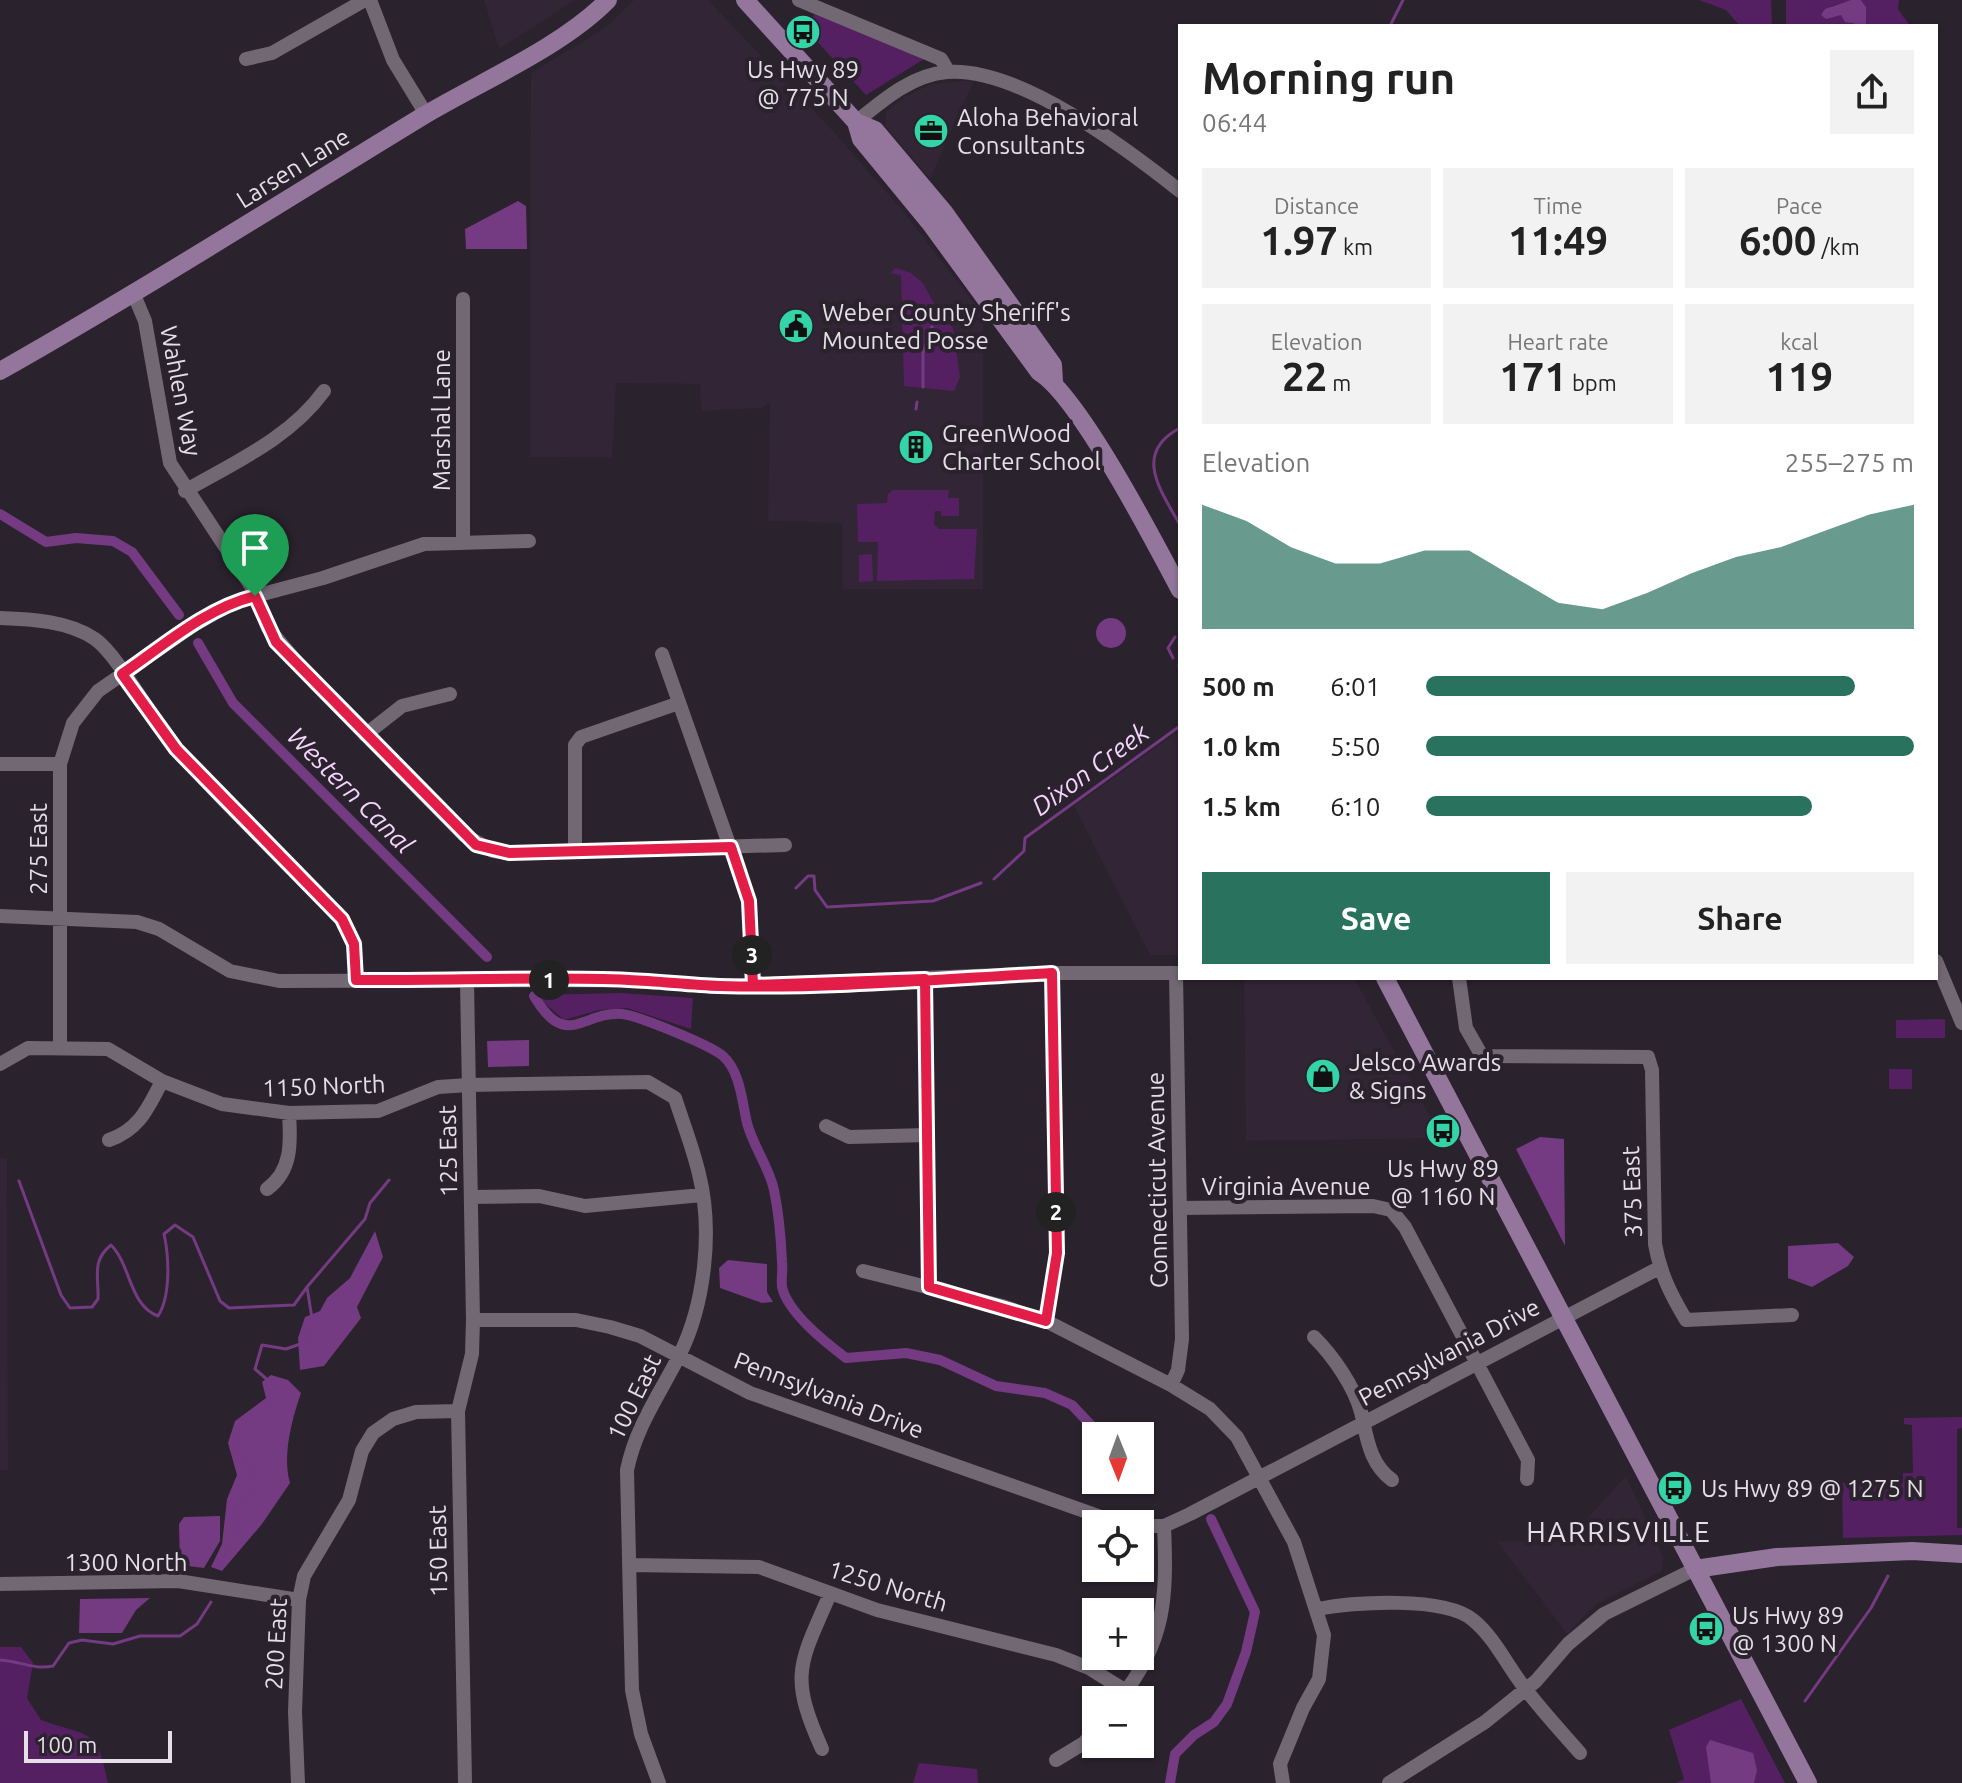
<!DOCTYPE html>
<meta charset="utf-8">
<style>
body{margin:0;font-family:Ubuntu,sans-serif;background:#f2f2f2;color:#222;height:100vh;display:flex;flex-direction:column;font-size:30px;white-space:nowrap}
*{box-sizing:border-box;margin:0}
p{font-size:26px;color:#767676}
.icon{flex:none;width:44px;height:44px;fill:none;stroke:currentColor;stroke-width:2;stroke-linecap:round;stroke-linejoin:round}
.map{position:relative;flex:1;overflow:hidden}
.details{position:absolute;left:1178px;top:24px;width:760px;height:956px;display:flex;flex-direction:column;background:#fff;border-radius:0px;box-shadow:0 2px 6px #0004}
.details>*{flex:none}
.needle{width:52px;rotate:179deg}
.controls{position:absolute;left:1082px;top:1422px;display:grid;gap:16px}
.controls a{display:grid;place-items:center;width:72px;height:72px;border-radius:0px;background:#fff;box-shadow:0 2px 6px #0004;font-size:40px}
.scale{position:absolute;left:24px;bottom:20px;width:148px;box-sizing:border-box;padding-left:8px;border:4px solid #e5dfe6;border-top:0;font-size:22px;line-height:28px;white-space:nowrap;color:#e5dfe6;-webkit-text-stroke:6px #2a222c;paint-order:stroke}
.pin{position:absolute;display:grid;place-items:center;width:68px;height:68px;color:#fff;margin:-82px -34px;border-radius:50% 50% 50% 0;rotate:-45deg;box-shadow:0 0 8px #0007}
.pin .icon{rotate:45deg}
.km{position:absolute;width:40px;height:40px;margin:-20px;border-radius:50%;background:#222;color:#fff;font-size:22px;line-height:40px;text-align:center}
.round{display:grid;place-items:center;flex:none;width:84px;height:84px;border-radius:0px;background:#f2f2f2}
.headline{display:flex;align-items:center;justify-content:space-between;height:136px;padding:0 24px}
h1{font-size:44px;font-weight:600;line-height:60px}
.stats{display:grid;grid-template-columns:repeat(3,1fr);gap:12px;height:136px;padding:8px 24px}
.stats div{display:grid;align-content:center;border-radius:0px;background:#f2f2f2;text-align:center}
.stats b{font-size:40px;font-weight:600}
.stats small{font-size:22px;font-weight:400}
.stats p{font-size:22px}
.chart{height:224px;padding:16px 24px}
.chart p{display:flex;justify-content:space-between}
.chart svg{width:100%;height:144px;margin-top:8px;fill:#29725e;opacity:.7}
.cta{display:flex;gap:16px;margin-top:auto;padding:16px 24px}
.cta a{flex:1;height:92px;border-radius:0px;background:#29725e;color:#fff;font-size:32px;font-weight:600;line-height:92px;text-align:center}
.cta a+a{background:#f2f2f2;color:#222}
ul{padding:0 24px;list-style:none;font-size:26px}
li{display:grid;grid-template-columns:128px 96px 1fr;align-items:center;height:60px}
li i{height:20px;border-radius:10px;background:#29725e}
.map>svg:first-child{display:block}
</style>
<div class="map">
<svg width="1962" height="1783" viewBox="0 0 1962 1783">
<rect width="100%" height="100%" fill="#2a222c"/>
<!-- built -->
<path fill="#322535" d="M484,0H575L499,49Z
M634,0H708L835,133L902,210L983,314V589H843L842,523L768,521L770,402L762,408L701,411L700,384L616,383L612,458L530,457L531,73L605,28Z
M974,80L930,179L886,127V112L904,97L931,84Z
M1180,730V955H1150L1074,806Z
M1244,978H1354L1442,1138L1246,1141Z
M0,1158H7L8,1470H0Z
M1626,1476L1664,1558L1662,1571L1595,1605L1567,1634L1497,1541L1565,1542Z"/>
<!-- green -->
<path fill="#552062" d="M1699,0H1771L1772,26H1740L1726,10Z
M1786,0H1853L1832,6L1821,15H1841L1855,26H1786Z
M1861,0H1899L1898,9L1910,26H1866V7Z
M815,14L924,59L866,95L803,26Z
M896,268L911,273L923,283L937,309L953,328L960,377L954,391L904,386L901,275L890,273Z
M893,490H949L948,498H959V516H941V511H935L934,524L939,529H977L974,579L877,581L878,542H858L857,504L887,503L888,494Z
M872,554L873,581L859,582V555Z
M621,993L693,998L691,1029L627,1008L599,1010L564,1020L535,995Z
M1945,1019V1038H1896V1020Z
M1889,1069H1912V1089H1889Z
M1962,1417V1428L1957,1429V1528H1962V1535L1843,1538L1842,1483H1903V1473H1913L1912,1425L1904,1424V1418Z
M0,1647H21L33,1663L27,1698L41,1720C91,1738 97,1727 108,1783H0Z
M1741,1699L1785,1783H1676L1684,1779L1669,1730Z
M919,1763L977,1769L978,1783H913Z"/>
<!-- forest -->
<path fill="#743a82" d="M1851,0H1861L1866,7V26L1845,22L1841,15L1826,19L1821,15L1825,9Z
M518,201L526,206L527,249H466L465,229Z
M1096 633a15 15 0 1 1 30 0a15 15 0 1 1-30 0Z
M529,1040V1066L488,1067L487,1041Z
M1540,1137L1564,1139L1565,1246L1516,1149Z
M375,1231L383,1257L357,1307L361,1318L324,1366L300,1370L298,1338L305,1317L320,1311L327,1298L350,1278Z
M1838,1243L1854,1257L1848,1266L1812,1287L1788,1278V1246Z
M728,1260L767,1264V1292L773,1302L762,1303L720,1288L719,1268Z
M271,1375L288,1380L301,1393C292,1419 282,1456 290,1483L262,1524L222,1571L211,1567L222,1544L227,1499L237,1475L228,1443L235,1421L266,1398L262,1382Z
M220,1516V1541L204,1568L180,1565L179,1524L184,1517Z
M150,1598L136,1610L122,1633H79L80,1599Z
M1710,1740L1753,1753L1757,1770L1754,1783H1711L1706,1747Z"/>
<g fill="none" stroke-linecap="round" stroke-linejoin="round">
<!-- stream -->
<path stroke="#743a82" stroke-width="3" d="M1390,26L1403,0
M923,387V353L932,327
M916,409L917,402
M1180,428C1132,453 1161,491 1180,525
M1173,658L1168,648L1175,637
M1179,665L1180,675
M994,879L1024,851L1025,838L1180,726
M796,888L808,876H814L815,890L827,907L933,901L981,883
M19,1181L61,1295L70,1308L92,1307L98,1299C99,1277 91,1261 111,1245C131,1265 129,1305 158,1316C171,1296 169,1256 164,1234L175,1225L193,1237L220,1301L229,1308L294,1305L307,1287
M217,1566L237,1530L233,1516L242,1500L254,1497C254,1490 256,1478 253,1471C247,1458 234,1455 235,1438C239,1407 274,1417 270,1382L255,1369L262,1345L286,1349L306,1342L313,1325L307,1287L365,1219L370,1203L389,1180
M0,1660C20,1661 33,1670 53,1666L69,1643L82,1640L113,1644L140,1636H180L197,1624L211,1602
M1805,1701L1871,1608L1888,1576"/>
<!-- canal -->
<path stroke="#743a82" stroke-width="10" d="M0,514L46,542L76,538L113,541L132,552L179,615
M198,643L233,703L487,957
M534,996C566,1051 583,1011 622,1014C639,1016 710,1045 723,1056C740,1071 742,1101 747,1123C753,1146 769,1167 774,1190C779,1214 781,1238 782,1262C783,1270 781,1279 782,1287C788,1313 825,1342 846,1358L906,1353L940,1360L996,1386L1045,1393L1072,1405L1101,1436
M1140,1458L1147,1462
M1170,1783L1175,1754L1194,1735L1214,1722L1227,1704L1246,1652L1255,1612L1211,1519"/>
<!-- minor -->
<path stroke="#726874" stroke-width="14" d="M370,0L393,60L426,114
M799,0L941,59L948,71
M246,59L272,53L365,0
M856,122C882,101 911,75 947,72C1018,66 1127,149 1180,191
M134,295L145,321L170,463L251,586L268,628L312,680L464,835L493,851L509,853L785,845
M463,299V541
M185,491C235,462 290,438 324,391
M0,618C31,619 69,621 95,639C119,656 152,720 175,747C227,807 286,862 342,919L354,944L356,980
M662,654L749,901L753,985
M365,735L402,706L450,694
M0,764H60
M575,852V745L581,737L679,703
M0,916L137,922L159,929L230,971L279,981L628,980L719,986L1052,973H1180
M1936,961L1962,1023
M1459,978L1466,1028L1482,1056L1648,1057L1652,1070L1655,1244C1660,1273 1671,1295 1686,1320L1792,1315
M925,979L929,1287
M60,1047V764L73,723L98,691L194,625L236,601L323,578L424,544L529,541
M0,1064L28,1048L108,1049L162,1081L222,1104L289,1113L378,1111L438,1087L469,1085L648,1082L675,1098C683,1123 693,1148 699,1174C713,1230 705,1303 680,1354C660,1394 636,1426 627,1470L632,1690L641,1734L659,1783
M826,1126L849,1137L928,1135
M109,1140C139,1130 148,1108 162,1081
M267,1189C292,1171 291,1143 289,1113
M471,1197L539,1196L585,1206L702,1195
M1180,1208L1373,1206L1391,1210L1405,1227L1528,1460L1527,1479
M863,1271L1002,1306L1046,1321L1171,1385L1210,1409L1237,1437L1294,1542L1324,1635L1319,1679L1303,1708L1280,1764L1283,1783
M473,1320H576L610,1327L640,1336L750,1393L1121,1524
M1046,1321L1057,1253L1052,973
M1314,1337C1333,1356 1354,1386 1361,1412C1367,1437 1369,1463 1392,1480
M1171,1385L1178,1370L1182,1339L1176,973
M1140,1526H1164L1190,1514L1659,1268
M629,1565L759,1567L877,1610L1056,1655L1089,1668L1126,1691
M0,1584L178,1581L299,1600
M1318,1609C1353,1602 1445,1596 1473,1620C1493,1636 1506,1663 1521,1683C1539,1708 1560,1730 1580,1753
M1119,1700C1166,1642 1167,1597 1164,1526
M822,1749C789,1675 799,1665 830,1594
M1056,1760L1084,1743L1096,1728
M298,1783L295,1712L299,1600L304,1576L349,1500L362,1451L373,1433L393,1419L416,1412L458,1411
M465,1783L458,1411L472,1354L473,1320L467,981
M1389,1783L1485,1722L1536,1681L1568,1644L1604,1614L1695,1569"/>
<!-- major -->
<path stroke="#94769c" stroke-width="18" d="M745,0L856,122L861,139L930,223L1039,372C1079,396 1155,543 1180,590
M856,122L875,130L944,212L1053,365L1054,381
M0,371C143,290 282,202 423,116C480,82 562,47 608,0
M1385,978L1808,1783
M1695,1569L1777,1557L1912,1551L1962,1554"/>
</g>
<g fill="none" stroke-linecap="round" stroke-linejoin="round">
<defs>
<path id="route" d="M255,596C206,608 163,646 122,674L176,749L342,919L354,944L356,980C447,981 538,976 629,980C659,981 689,985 719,986C830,989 942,979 1052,973L1057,1253L1046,1321L929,1287L925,979L753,985L749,901L731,847L509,853L476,845L276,642L255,596"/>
</defs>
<!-- route casing -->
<use href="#route" stroke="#fff" stroke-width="16"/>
<!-- route -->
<use href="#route" stroke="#e11d48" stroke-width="10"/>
</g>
<!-- icons -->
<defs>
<symbol id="bus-disc" viewBox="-11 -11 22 22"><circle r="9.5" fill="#32d4a8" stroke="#2a222c"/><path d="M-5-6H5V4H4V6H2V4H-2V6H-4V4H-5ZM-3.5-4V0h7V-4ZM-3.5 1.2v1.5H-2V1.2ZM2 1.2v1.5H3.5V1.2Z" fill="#111"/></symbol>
<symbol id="office-disc" viewBox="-11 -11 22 22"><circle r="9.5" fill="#32d4a8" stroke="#2a222c"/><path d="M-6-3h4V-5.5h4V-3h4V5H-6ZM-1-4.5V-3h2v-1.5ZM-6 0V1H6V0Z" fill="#111"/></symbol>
<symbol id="civic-disc" viewBox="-11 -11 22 22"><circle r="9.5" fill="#32d4a8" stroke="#2a222c"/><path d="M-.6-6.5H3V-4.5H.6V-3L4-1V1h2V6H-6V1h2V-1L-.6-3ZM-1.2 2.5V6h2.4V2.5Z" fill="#111"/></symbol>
<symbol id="building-disc" viewBox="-11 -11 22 22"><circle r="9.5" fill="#32d4a8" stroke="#2a222c"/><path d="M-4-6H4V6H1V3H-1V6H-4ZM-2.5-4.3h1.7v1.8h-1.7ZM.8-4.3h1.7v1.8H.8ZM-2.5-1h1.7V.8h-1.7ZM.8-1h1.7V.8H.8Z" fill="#111"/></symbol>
<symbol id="shop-disc" viewBox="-11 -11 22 22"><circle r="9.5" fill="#32d4a8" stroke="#2a222c"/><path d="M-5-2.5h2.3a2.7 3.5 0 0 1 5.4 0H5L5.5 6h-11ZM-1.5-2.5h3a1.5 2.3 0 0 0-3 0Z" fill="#111"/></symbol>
</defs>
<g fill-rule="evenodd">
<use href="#bus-disc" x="783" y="12" width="40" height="40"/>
<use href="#office-disc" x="911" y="111" width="40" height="40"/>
<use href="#civic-disc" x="776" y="306" width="40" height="40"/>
<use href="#building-disc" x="896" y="427" width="40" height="40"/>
<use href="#shop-disc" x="1303" y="1056" width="40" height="40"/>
<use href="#bus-disc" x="1423" y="1111" width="40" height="40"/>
<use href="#bus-disc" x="1655" y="1468" width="40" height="40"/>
<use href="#bus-disc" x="1686" y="1609" width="40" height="40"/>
</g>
<g text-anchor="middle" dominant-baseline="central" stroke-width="8" stroke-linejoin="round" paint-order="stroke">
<!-- poi labels -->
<g font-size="24" fill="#e5dfe6" stroke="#2a222c" text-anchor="start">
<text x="803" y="69" text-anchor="middle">Us Hwy 89<tspan x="803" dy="28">@ 775 N</tspan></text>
<text x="957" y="117">Aloha Behavioral<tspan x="957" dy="28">Consultants</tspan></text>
<text x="822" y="312">Weber County Sheriff's<tspan x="822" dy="28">Mounted Posse</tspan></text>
<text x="942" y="433">GreenWood<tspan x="942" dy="28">Charter School</tspan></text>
<text x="1349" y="1062">Jelsco Awards<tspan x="1349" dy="28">&amp; Signs</tspan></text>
<text x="1443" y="1168" text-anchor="middle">Us Hwy 89<tspan x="1443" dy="28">@ 1160 N</tspan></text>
<text x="1701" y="1488">Us Hwy 89 @ 1275 N</text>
<text x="1732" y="1615">Us Hwy 89<tspan x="1732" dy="28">@ 1300 N</tspan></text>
</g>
<!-- street labels -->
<g font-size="24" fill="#e5dfe6" stroke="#2a222c">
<text transform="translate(293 168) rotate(-32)">Larsen Lane</text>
<text transform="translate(181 391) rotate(79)">Wahlen Way</text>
<text transform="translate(441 420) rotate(-90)">Marshal Lane</text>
<text transform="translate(38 849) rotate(-90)">275 East</text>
<text transform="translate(324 1086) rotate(-2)">1150 North</text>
<text transform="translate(448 1151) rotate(-91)">125 East</text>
<text transform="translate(1157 1180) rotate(-91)">Connecticut Avenue</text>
<text x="1286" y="1186">Virginia Avenue</text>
<text transform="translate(1632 1192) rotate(-92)">375 East</text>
<text transform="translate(1449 1352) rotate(-28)">Pennsylvania Drive</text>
<text transform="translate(829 1395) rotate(21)">Pennsylvania Drive</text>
<text transform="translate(634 1397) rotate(-64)">100 East</text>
<text transform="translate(438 1551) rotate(-91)">150 East</text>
<text x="126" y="1562">1300 North</text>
<text transform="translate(888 1586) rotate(17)">1250 North</text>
<text transform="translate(276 1644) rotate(-87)">200 East</text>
</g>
<!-- water labels -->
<g font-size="26" font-style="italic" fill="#f5d5fd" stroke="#2a222c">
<text transform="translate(1090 769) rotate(-36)">Dixon Creek</text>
<text transform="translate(351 790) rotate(45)">Western Canal</text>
</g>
<!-- quarter labels -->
<g font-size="28" letter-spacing="2" fill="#e5dfe6" stroke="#2a222c">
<text x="1619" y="1531">HARRISVILLE</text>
</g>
</g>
</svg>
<div class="controls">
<a><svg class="needle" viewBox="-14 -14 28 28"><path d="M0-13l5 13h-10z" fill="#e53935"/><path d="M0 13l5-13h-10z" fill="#767676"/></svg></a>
<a><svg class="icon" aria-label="locate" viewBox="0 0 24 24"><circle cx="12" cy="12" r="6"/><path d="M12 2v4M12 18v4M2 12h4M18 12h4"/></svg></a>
<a>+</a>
<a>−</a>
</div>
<div class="scale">100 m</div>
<div class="pin" style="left:255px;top:596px;background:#1e9e55"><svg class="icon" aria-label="arrive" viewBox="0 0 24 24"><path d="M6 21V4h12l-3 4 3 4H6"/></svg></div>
<b class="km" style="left:549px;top:980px">1</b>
<b class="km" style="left:1056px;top:1212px">2</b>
<b class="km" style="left:752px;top:955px">3</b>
<section class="details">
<div class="headline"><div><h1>Morning run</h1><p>06:44</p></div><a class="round"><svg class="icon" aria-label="share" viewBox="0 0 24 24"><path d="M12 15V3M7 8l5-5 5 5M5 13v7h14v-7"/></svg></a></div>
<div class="stats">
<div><p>Distance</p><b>1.97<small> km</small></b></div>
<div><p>Time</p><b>11:49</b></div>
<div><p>Pace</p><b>6:00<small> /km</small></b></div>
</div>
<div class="stats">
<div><p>Elevation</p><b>22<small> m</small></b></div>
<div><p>Heart rate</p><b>171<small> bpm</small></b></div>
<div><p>kcal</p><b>119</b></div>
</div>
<div class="chart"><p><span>Elevation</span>255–275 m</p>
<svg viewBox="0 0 160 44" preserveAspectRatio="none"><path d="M0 44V6L10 11L20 19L30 24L40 24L50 20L60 20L70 28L80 36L90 38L100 33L110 27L120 22L130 19L140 14L150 9L160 6V44z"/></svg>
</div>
<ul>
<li><b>500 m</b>6:01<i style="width:88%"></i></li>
<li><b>1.0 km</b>5:50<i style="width:100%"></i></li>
<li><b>1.5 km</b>6:10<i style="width:79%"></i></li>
</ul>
<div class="cta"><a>Save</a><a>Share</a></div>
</section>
</div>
